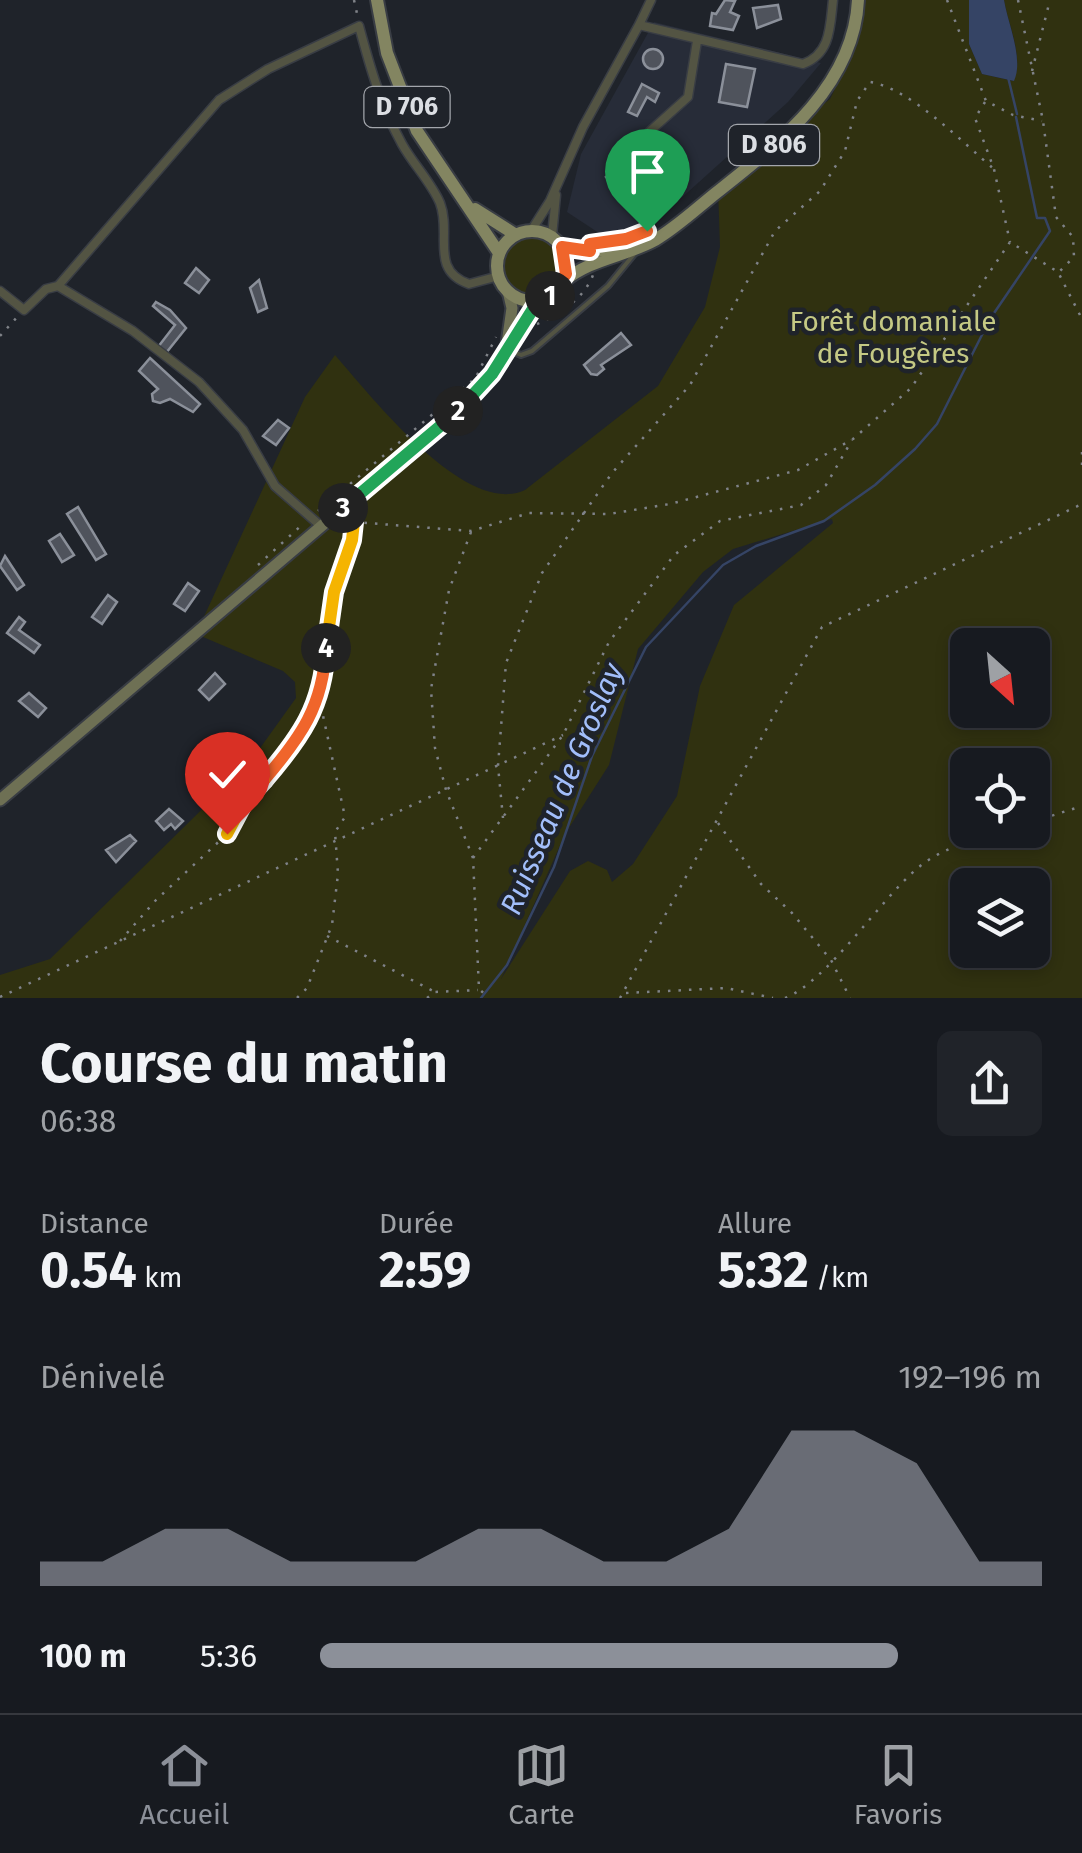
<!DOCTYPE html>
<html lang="fr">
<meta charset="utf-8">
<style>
body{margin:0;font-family:"Fira Sans",sans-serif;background:#202329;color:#f1f3f6;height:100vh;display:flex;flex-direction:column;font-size:38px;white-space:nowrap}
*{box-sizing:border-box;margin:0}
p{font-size:32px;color:#9ea1a5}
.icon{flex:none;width:55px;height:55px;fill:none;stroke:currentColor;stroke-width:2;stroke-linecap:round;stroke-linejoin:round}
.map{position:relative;height:998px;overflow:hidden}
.panel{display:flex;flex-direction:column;background:#171a20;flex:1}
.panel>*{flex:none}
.needle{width:65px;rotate:153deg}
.tools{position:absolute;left:950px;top:628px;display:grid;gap:20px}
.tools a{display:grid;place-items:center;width:100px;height:100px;border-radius:15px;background:#171a20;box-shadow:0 5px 15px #0003,0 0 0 2px #36383e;font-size:50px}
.pin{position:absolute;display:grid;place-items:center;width:85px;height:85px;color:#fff;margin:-102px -42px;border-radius:50% 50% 50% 0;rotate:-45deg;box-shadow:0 0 10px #0007}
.pin .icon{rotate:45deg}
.km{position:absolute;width:50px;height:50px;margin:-25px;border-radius:50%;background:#222;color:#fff;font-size:28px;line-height:50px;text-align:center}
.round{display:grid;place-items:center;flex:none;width:105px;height:105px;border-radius:15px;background:#202329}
.summary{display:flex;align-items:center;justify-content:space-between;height:170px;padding:0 40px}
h1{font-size:55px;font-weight:700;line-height:75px}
.stats{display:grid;grid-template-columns:repeat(3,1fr);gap:15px;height:170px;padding:10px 40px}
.stats div{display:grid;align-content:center}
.stats b{font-size:50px;font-weight:700}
.stats small{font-size:28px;font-weight:400}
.stats p{font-size:28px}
.chart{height:280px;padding:20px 40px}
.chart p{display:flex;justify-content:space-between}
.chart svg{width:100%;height:180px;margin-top:10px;fill:#8c9099;opacity:.7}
ul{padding:0 40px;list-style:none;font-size:32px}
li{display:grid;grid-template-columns:160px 120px 1fr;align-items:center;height:75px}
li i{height:25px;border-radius:12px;background:#8c9099}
.menu{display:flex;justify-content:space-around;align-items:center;height:140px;border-top:2px solid #36383e;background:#171a20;font-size:28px;color:#9ea1a5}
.menu a{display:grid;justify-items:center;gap:5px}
.menu .selected{color:#8c9099}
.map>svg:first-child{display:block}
</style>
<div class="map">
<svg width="1082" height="998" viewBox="0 0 1082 998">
<rect width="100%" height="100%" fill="#1f232a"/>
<!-- built -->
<path fill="#272c38" d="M654,22L821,63L788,102L658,219L628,235L608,239L567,212L581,154Z"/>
<!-- green -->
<path fill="#303110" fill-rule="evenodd" d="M866,0H969V44L982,74L1013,81C1025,59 1008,24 1004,0H1082V998H0V975L50,959L250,762L296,698L295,682L283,671L196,634L305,397L335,355C371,396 466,518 525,490L658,386L705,307L720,247L718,187L830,99L857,45ZM832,519L833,523L734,605L700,686L677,796L633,864L612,882L607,870L588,861L570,871L501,979L565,834L609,765L638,649L703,572L733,549ZM968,645H1032V710H968ZM968,765H1032V830H968ZM968,885H1032V950H968Z
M504 266a28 28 0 1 1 56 0a28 28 0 1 1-56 0Z"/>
<!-- water -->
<path fill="#354465" d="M969,0H1004C1008,24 1024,59 1014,81L982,74L969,44Z"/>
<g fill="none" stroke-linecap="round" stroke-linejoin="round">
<!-- stream -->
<path stroke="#354465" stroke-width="2.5" d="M1008,77L1017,114
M481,998L507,965L554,867L592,756L646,647L723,565L756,546L824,521L875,485L915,449L937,424L990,319L1050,231L1045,218H1037L1016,117"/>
</g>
<!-- building -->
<path fill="#4f535c" stroke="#8b909a" stroke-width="2.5" d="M725,0L735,1L730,12L739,16L733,30L710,26L712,13L716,14Z
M778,5L781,19L757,28L753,8Z
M643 59a10 10 0 1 1 20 0a10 10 0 1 1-20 0Z
M726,64L755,69L747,107L719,102Z
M642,84L659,93L655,102L647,97L637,116L628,112Z
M628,159L650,187L627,205L606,177Z
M196,268L209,280L199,293L185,283Z
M259,280L267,308L258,312L250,288Z
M156,302L170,310L186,328L166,353L158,347L175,325L153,306Z
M621,333L631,345L601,365L604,369L597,375L591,374L584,365Z
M150,358L200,404L193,412L170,399L160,403L153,401L152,394L158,389L139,371Z
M278,420L289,428L276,445L263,436Z
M78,507L106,554L96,560L67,514Z
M60,534L74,555L62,562L49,541Z
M5,556L24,585L17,590L0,566Z
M188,583L199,591L185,611L174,604Z
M108,595L117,602L102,624L92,617Z
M19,617L25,622L19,630L40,645L34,653L7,633Z
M215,673L225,684L209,700L199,690Z
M29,693L46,708L38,717L19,701Z
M169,809L183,821L175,829L171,824L164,830L156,821Z
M130,835L136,841L116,862L106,850Z"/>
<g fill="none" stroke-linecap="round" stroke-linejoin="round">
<defs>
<path id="lane" d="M511,351L521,355L532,351L608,286L635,253"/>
<path id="street" d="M639,25L651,0
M649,132L688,97L697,41
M531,231L550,201L583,127L639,25L803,64C831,54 830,26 833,0
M552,236L556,195
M58,286L219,100L268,69L359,26C370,67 381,106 402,144C413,164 431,182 440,203C452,234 429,270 469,284L499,276
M0,291L24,310L46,289L58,286L133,331L199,382L243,430L275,486L322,527"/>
<path id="secondary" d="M507,344L512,308L508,291
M0,800L473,397L493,375L538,301"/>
<path id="primary" d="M377,0L387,53L417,131L499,253
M475,209L516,235
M497 266a35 35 0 1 1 70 0a35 35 0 1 1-70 0Z
M562,247L620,252
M564,281C590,259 626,256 655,240C677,227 696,209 716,193C779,143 854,86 858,0"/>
</defs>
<!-- lane casing -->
<use href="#lane" stroke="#393d44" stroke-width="8"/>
<!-- street casing -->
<use href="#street" stroke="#393d44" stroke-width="11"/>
<!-- secondary casing -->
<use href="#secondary" stroke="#393d44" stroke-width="15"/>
<!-- primary casing -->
<use href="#primary" stroke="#393d44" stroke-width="16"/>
<!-- path -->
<path stroke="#7f8288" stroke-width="2.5" stroke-dasharray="2.5 8" stroke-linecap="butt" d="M354,0L358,18
M947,0L986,101L1013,115L1042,121
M1018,0L1043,121L1056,217L1073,237L1074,257L1060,271
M1032,71L1050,0
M985,102L975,118L994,169L1010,242
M537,324C559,316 585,297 593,275
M0,336L19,315
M477,375L496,337
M1082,452V466
M318,511L472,381
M354,522L471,531L529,513L609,514L670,504L798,470L853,439L911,388L1010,242L1058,272L1082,319
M471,532L449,590L431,689L435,748L446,790L473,858L479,989L489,998
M258,565L304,523
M503,818L498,766L506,663L542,573L612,473L690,385L775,231L820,191L845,151L857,101L870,82C910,88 963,143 994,169
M1032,822L1082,806
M718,823L761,884L792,913L831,960L850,998
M473,858L563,735L609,642L674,555L720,521L801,505L826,485L852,440
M327,936L435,992
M120,941L156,900L227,834L244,803L300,739L315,707
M626,993L726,988L773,998
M0,997L563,735
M297,998L307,988L332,925L338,874L335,832L345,817L322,711L316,706L334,592L352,540L354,522L348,515
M427,998L435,992L478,990
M620,998L822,627L1082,504
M785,998C828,981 881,898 919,867C943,847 977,839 1006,830"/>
<!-- lane -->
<use href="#lane" stroke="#535443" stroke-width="4"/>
<!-- street -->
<use href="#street" stroke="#535443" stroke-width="8"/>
<!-- secondary -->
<use href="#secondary" stroke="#6e7054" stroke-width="11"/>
<!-- primary -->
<use href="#primary" stroke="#838561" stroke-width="12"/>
</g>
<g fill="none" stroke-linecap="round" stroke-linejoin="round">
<defs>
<path id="split-1" d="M550,296L566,274L562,247L590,251V244L626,239L647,231"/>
<path id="split-2" d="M458,411L492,374L538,301L550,296"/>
<path id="split-3" d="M343,508L458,411"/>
<path id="split-4" d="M326,648L334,592L352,540L354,522L343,508"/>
<path id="split-5" d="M264,780C301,737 323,706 326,648"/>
<path id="split-6" d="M227,834L244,802L264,780"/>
</defs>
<!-- split-1 casing -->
<use href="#split-1" stroke="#fff" stroke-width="20"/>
<!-- split-2 casing -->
<use href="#split-2" stroke="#fff" stroke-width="20"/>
<!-- split-3 casing -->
<use href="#split-3" stroke="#fff" stroke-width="20"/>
<!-- split-4 casing -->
<use href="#split-4" stroke="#fff" stroke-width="20"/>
<!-- split-5 casing -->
<use href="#split-5" stroke="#fff" stroke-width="20"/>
<!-- split-6 casing -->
<use href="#split-6" stroke="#fff" stroke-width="20"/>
<!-- split-1 -->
<use href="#split-1" stroke="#f0652b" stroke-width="12"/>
<!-- split-2 -->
<use href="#split-2" stroke="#22a559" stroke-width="12"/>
<!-- split-3 -->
<use href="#split-3" stroke="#22a559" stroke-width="12"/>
<!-- split-4 -->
<use href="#split-4" stroke="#f5b400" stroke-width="12"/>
<!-- split-5 -->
<use href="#split-5" stroke="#f0652b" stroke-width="12"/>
<!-- split-6 -->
<use href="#split-6" stroke="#f5b400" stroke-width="12"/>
</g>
<g text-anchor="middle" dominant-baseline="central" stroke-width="9" stroke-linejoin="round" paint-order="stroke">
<!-- shield labels -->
<g fill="#1f232a" stroke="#a3a6ac" stroke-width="2.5">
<rect x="364.5" y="87" width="85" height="40" rx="8"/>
<rect x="729" y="125" width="90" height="40" rx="8"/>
</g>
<g font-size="25" font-weight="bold" fill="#dbdee3">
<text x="407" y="107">D 706</text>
<text x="774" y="145">D 806</text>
</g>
<!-- park labels -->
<g font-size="28" fill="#c5c984" stroke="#1f232a">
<text x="893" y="321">Forêt domaniale<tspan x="893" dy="32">de Fougères</tspan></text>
</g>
<!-- water labels -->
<g font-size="30" font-style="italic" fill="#a2befa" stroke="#1f232a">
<text transform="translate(562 789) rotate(-67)">Ruisseau de Groslay</text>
</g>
</g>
</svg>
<div class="tools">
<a><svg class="needle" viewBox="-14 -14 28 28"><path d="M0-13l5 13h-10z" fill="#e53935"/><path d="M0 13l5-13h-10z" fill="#9ea1a5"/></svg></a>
<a><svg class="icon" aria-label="locate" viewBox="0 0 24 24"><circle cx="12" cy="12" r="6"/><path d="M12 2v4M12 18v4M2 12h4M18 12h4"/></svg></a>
<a><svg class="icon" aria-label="layers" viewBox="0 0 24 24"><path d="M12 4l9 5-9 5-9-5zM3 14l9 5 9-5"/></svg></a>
</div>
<div class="pin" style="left:647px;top:231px;background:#1e9e55"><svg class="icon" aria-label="arrive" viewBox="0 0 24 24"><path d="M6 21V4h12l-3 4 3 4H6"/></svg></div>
<div class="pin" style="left:227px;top:834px;background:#d93025"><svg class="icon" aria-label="check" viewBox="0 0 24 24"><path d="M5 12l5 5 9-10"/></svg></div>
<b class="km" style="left:550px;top:296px">1</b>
<b class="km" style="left:458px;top:411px">2</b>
<b class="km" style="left:343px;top:508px">3</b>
<b class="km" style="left:326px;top:648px">4</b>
</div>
<section class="panel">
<div class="summary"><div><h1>Course du matin</h1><p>06:38</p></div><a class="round"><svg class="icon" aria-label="share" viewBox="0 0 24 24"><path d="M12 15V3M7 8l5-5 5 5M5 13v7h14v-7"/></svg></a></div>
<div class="stats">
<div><p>Distance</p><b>0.54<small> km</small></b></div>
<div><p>Durée</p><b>2:59</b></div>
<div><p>Allure</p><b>5:32<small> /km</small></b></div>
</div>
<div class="chart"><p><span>Dénivelé</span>192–196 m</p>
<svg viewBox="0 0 160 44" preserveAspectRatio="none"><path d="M0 44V38L10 38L20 30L30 30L40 38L50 38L60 38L70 30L80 30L90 38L100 38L110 30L120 6L130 6L140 14L150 38L160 38V44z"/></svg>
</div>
<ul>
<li><b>100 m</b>5:36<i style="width:80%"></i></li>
</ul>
</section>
<nav class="menu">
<a class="selected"><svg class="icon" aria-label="home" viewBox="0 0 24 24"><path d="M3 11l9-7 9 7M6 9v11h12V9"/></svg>Accueil</a>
<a><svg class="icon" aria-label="map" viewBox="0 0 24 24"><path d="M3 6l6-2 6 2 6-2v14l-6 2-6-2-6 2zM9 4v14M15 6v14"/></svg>Carte</a>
<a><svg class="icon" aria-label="saved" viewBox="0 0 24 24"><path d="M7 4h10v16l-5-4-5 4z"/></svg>Favoris</a>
</nav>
